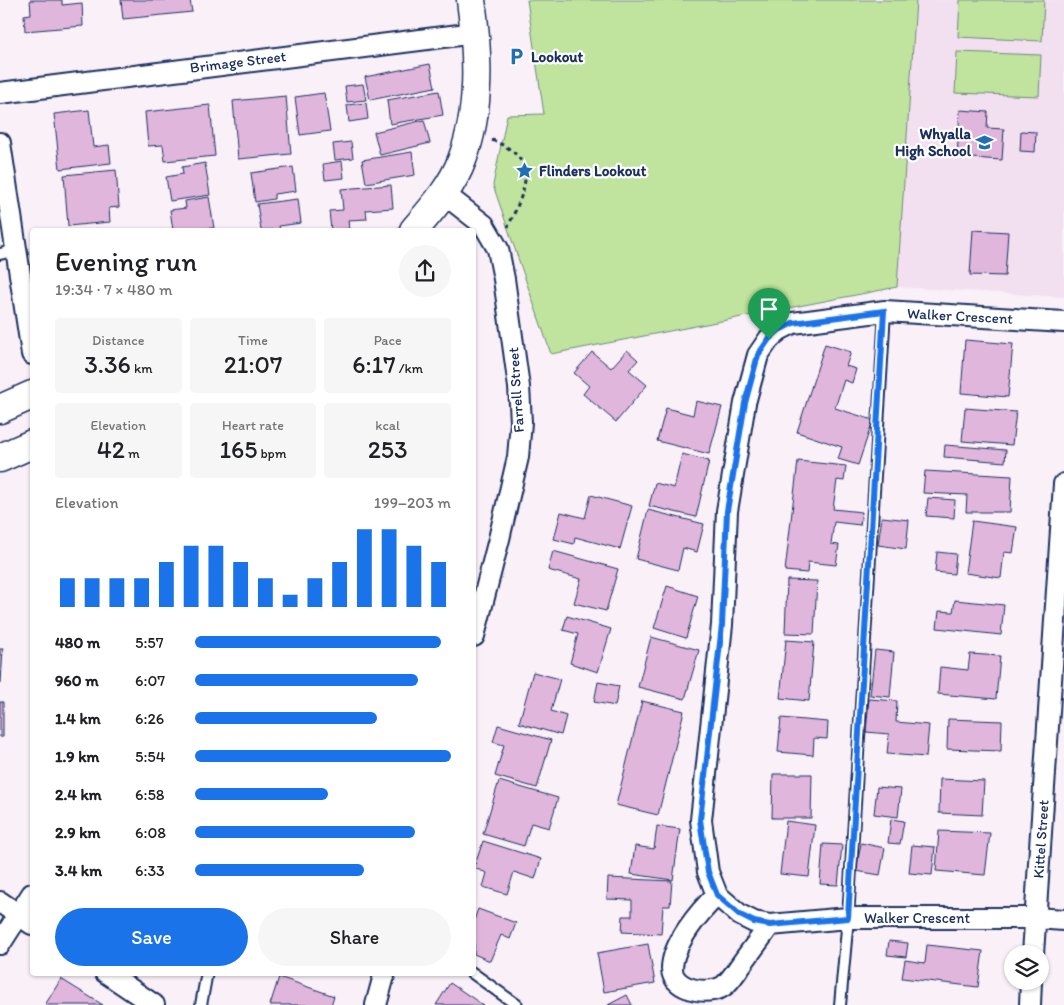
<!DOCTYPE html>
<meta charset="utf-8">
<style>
body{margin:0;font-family:Itim,sans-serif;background:#f6f6f6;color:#202124;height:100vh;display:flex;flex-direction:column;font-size:19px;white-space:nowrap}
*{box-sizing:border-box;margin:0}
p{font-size:16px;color:#757577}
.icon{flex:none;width:28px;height:28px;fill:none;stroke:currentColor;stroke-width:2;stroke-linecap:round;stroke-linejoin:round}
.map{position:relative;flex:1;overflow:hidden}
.side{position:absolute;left:30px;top:228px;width:446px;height:748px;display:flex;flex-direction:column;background:#fff;border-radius:5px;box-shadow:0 1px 4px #0004}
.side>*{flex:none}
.fabs{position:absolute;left:1004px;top:945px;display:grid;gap:10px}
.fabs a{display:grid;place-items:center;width:45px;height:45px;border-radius:50%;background:#fff;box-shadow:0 1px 4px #0004;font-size:25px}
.pin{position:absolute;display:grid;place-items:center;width:42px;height:42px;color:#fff;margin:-51px -21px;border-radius:50% 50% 50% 0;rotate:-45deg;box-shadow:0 0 5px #0007}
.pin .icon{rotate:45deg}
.round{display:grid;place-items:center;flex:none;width:52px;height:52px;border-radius:26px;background:#f6f6f6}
.head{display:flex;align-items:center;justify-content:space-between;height:85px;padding:0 25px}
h1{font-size:28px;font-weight:600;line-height:38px}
.figures{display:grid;grid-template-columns:repeat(3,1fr);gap:8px;height:85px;padding:5px 25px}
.figures div{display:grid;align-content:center;border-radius:5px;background:#f6f6f6;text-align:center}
.figures b{font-size:25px;font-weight:600}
.figures small{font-size:14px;font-weight:400}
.figures p{font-size:14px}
.chart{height:140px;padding:10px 25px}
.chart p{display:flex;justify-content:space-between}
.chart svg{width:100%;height:90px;margin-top:5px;stroke:#1a73e8;stroke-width:6}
.cta{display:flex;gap:10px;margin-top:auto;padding:10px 25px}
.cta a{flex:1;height:58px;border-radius:30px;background:#1a73e8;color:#fff;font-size:20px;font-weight:600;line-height:58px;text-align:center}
.cta a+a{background:#f6f6f6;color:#202124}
ul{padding:0 25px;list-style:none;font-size:16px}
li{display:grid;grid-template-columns:80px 60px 1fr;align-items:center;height:38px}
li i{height:12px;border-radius:6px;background:#1a73e8}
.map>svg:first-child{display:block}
</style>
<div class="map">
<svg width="1064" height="1005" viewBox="0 0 1064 1005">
<rect width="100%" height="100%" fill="#f9f0f8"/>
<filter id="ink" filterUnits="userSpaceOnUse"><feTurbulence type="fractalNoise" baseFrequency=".02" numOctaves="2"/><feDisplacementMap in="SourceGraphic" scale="10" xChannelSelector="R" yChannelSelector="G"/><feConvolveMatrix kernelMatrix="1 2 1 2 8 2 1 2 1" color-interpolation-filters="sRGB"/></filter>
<g filter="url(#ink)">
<!-- built -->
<path fill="#f2dff0" d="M916,0H1064V297L897,287Z"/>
<!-- green -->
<path fill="#c0e39d" stroke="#6e897e" d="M527,0H916L897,287L551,354L493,185L507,115L544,114Z
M960,0H1044L1042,41L958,37Z
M957,52L1041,55L1039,96L955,93Z"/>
<!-- building -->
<path fill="#e0b6dc" stroke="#1b2f5e" d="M30,0H62V5L82,3L83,26L25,31L24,15L31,14Z
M121,0H190L192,12L123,19Z
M430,64L435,87L370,100L365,77Z
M363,84L366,100L347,102L345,86Z
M439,91L443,115L390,124L387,100Z
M324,93L330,131L300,135L295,97Z
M286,96L291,154L238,159L233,101Z
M366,103L368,119L349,122L347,105Z
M210,105L215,156L165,161L163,145L148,146L145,112Z
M89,110L93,147L109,145L111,163L60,169L54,114Z
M960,110L988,112L987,128L1004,129L1002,160L957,157Z
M424,120L430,143L380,155L374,132Z
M1021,131L1036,132L1035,152L1020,151Z
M351,142L353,158L335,160L333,144Z
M412,152L415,175L366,183L362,160Z
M342,161L344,178L325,180L323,164Z
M205,163L210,195L170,201L166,177L183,174L182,167Z
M293,167L296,191L274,194V199L255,202L251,173Z
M116,170L119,207L109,208L110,222L68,226L64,175Z
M391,185L393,208L366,210L367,219L348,220L349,229L331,230L329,211L343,210L341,189Z
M209,197L214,228L173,230L170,210L186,208L185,201Z
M298,199L301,223L279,226L280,230H261L257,204Z
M973,230L1008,232L1005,276L970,275Z
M965,340L1013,344L1008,397L961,393Z
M825,344L851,352L846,366L856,369L852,383L844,380L835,408L873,420L858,465L838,459L842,447L797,432Z
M627,350L638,360L629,370L647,385L616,422L583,394L589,386L574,373L592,352L611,368Z
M696,401L722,407L709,454L657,441L666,408L693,415Z
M965,408L1016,412L1012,445L962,441Z
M945,445L1006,450L1005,462L944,457Z
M682,454L709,461L696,517L649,506L655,483L674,488Z
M798,461L846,466L844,481L837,480L833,509L862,512L860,525L834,522L831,544L839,545L836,565L808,562L807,573L785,571Z
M925,471L1012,476L1010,512H966L967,495L923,493Z
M591,495L632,506L620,549L575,537L574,544L554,539L561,512L585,518Z
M928,498L955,500L954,518L926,516Z
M648,510L704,524L697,552L683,548L678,570L636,559Z
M882,517L909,520L906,549L878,545Z
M972,521L1017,527L1013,553L1004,552L1001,578L965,573Z
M553,551L618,569L606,611L574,603L581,579L548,570Z
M937,552L956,554L954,574L935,572Z
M787,580L817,581L814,634L785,633Z
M667,586L698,596L686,638L654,628Z
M955,600L1004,605L1001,635L937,628L939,611L953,612Z
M567,616L611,629L598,672L570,663L578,634L563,630Z
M651,637L699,650L685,699L638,687Z
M786,640L814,642L809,701L780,698Z
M0,649H3L1,683H0Z
M875,650L894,652L890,697L870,695Z
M970,654L1000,656L996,699L938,694L940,667L968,670Z
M533,672L560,679L551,711L566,716L561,735L519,723Z
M598,682L619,686L615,706L594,702Z
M869,699L897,701L896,722L929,725L926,757L887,754L889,734L866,732Z
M642,701L684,711L658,815L616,805Z
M0,702H3V737H0Z
M781,718L828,722L827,739L814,738L813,755L778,752Z
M948,719L1002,721L1001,751L947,749Z
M498,725L551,740L537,788L495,776L504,745L493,742Z
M773,774H812L811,818H772Z
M940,779L984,781L982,815L939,813Z
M499,781L558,798L549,828L531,823L524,846L483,834Z
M877,787L901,789L898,817L874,814Z
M891,819L904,821L900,844L888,843Z
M786,821L815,825L809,877L780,874Z
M657,826L680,829L673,880L631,874L635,846L654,849Z
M939,831L990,833L985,875L936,871Z
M483,841L541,859L535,879L514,872L507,894L483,887L487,873L474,868Z
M861,843L885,848L880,875L856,871Z
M823,844L842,845L838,885L820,884Z
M912,845L935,847L932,875L909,873Z
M608,878L672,881L670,906H663L661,934L622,932L623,916H632V900L607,899Z
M478,909L516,923L510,939L501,935L490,961L474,954V920Z
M889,941L908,943L906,957L887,955Z
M648,944L655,983L604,992L597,953Z
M927,945L983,951L978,987L902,978L905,960L925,963Z
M279,977L334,996L331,1005H270Z
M61,979L103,1005H45Z
M450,983L483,1005H436Z
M627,995L632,1005H608Z"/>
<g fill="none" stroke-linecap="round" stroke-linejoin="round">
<defs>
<path id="lane" d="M0,254L16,250
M471,972L517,1005
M201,1005L207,972
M840,1005L848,918L885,311"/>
<path id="street" d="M0,93L475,33
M0,143L32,354
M443,193L484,225L498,249L504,279L519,387L521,422L518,457L499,539L474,636
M1064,322L885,311L793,323L779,330L769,339L758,355L745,403L727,511L722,625L701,820L708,872L717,895L740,915L754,922L770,925L848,918H1036L1064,920
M717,895C700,911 672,944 672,969C672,991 713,997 726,984C731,979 736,972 740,966C750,952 760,939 770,925
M0,902L32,924
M0,944L32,894
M1033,954L1064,484
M105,972L154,1005
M376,1005L385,972
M1030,1005L1031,981"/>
<path id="secondary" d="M414,230C432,209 452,187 462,160C481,110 478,52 471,0
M0,409L32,395
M0,458L32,444"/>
</defs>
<!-- lane casing -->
<use href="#lane" stroke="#1b2f5e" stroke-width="14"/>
<!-- street casing -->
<use href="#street" stroke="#1b2f5e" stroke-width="24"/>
<!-- secondary casing -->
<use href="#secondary" stroke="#1b2f5e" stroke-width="31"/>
<!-- path -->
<path stroke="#1b2f5e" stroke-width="3" stroke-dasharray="4 4" stroke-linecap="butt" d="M492,140C542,160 525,189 508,227"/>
<!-- lane -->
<use href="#lane" stroke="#fff" stroke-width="10"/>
<!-- street -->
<use href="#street" stroke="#fff" stroke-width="20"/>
<!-- secondary -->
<use href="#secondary" stroke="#fff" stroke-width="28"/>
</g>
</g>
<g fill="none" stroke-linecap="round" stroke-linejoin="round" filter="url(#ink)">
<defs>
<path id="route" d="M884,311L848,918L770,925L754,922L740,915L717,895L708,872L700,820L722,625L727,511L745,403L758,355L769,339L779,330L793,323Z"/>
</defs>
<!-- route casing -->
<use href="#route" stroke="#fff" stroke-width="10"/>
<!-- route -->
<use href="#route" stroke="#1a73e8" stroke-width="6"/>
</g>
<!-- icons -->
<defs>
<symbol id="parking-bare" viewBox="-9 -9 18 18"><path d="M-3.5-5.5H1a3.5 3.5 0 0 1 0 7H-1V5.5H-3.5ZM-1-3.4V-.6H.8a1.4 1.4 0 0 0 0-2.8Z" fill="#1f6fb2" stroke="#fff" stroke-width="2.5" paint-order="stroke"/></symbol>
<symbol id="school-bare" viewBox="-9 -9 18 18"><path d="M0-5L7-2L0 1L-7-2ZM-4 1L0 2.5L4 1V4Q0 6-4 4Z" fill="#1f6fb2" stroke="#fff" stroke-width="2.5" paint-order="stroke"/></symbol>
<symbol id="sight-bare" viewBox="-9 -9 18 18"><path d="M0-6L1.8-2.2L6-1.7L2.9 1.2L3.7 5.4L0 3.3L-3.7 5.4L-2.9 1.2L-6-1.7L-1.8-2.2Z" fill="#1f6fb2" stroke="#fff" stroke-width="2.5" paint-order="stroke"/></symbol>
</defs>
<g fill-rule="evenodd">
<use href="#parking-bare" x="504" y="44" width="25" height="25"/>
<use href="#school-bare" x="972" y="130" width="25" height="25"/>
<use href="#sight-bare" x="512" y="158" width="25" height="25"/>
</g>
<g text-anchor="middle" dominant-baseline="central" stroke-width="4.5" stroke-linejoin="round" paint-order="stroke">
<!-- poi labels -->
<g font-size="15" font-weight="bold" fill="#1b2f5e" stroke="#fff" text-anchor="start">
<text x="531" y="57">Lookout</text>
<text x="971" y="134" text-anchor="end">Whyalla<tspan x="971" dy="17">High School</tspan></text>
<text x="539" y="171">Flinders Lookout</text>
</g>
<!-- street labels -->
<g font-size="15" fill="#1b2f5e" stroke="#fff">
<text transform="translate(238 62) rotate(-7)">Brimage Street</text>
<text transform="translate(960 316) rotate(3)">Walker Crescent</text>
<text transform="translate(516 390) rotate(-94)">Farrell Street</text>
<text transform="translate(1041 839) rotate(-86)">Kittel Street</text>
<text x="917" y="918">Walker Crescent</text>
</g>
</g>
</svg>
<div class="fabs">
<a><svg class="icon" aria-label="layers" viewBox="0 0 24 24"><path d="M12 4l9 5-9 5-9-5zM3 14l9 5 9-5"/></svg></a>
</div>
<div class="pin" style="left:769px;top:339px;background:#1e9e55"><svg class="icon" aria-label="arrive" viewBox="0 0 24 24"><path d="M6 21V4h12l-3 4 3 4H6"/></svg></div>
<section class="side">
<div class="head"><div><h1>Evening run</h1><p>19:34 · 7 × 480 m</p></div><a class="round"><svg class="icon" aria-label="share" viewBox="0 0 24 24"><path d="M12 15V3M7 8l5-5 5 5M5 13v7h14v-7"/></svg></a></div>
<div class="figures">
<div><p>Distance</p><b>3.36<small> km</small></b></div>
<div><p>Time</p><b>21:07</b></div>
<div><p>Pace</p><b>6:17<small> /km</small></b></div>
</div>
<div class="figures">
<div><p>Elevation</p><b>42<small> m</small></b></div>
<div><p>Heart rate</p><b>165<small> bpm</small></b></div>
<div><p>kcal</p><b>253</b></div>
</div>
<div class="chart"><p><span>Elevation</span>199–203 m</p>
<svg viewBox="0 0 160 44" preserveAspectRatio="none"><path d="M5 44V30M15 44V30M25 44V30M35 44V30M45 44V22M55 44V14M65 44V14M75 44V22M85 44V30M95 44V38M105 44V30M115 44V22M125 44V6M135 44V6M145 44V14M155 44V22"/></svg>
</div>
<ul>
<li><b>480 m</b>5:57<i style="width:96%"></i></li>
<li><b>960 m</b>6:07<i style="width:87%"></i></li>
<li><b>1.4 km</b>6:26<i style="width:71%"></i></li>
<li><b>1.9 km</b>5:54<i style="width:100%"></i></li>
<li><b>2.4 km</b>6:58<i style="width:52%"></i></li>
<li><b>2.9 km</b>6:08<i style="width:86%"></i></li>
<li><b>3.4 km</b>6:33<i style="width:66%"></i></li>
</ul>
<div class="cta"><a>Save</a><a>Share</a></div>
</section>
</div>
